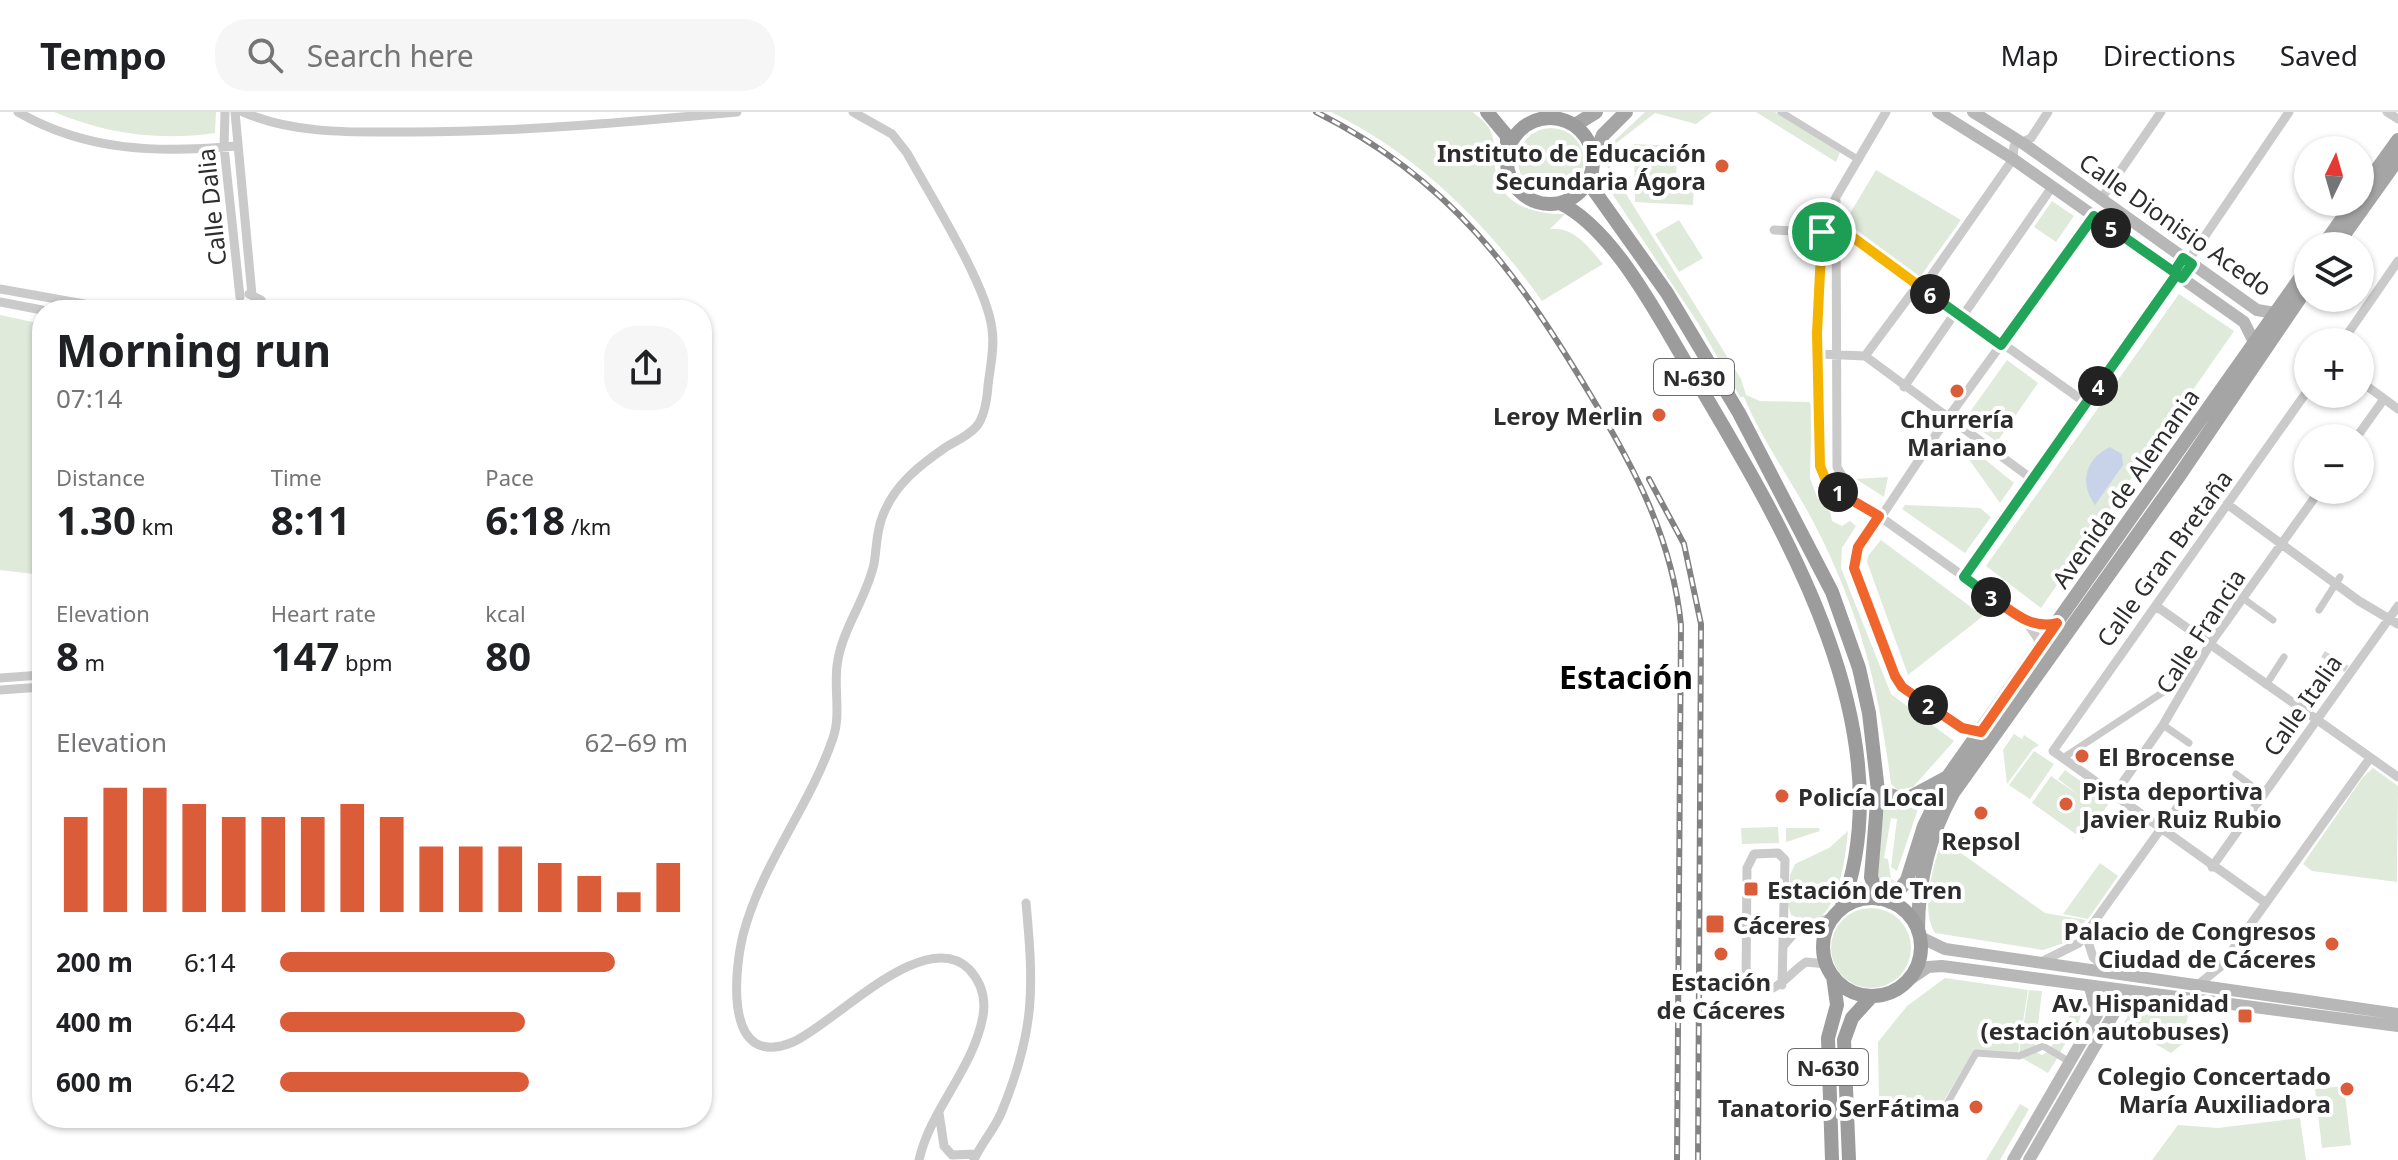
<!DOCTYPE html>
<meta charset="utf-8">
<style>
body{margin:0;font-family:"Noto Sans",sans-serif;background:#f6f6f6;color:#202124;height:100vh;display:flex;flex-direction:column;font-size:30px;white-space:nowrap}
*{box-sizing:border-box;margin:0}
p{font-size:26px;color:#757577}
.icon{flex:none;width:44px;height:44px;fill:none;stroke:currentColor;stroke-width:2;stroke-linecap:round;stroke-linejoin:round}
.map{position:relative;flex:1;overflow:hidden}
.drawer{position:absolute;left:32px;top:188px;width:680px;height:828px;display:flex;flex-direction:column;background:#fff;border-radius:32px;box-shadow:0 2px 6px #0004}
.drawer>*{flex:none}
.needle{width:52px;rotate:5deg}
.fabs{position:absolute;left:2294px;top:24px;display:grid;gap:16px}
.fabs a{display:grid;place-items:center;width:80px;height:80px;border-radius:50%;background:#fff;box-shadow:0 2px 6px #0004;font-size:40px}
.pin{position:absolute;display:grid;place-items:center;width:68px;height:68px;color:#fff;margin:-34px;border:4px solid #fff;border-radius:50%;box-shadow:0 2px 8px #0007}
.km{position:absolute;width:40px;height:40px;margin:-20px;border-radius:50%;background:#222;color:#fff;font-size:22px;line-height:40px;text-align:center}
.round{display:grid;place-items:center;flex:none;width:84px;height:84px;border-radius:32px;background:#f6f6f6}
.summary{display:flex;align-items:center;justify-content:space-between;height:136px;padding:0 24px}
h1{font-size:44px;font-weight:700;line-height:60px}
.metrics{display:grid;grid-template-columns:repeat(3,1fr);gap:12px;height:136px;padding:8px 24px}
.metrics div{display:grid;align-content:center}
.metrics b{font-size:40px;font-weight:700}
.metrics small{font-size:22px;font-weight:400}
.metrics p{font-size:22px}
.chart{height:224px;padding:16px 24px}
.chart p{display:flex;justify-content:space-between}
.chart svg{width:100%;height:144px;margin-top:8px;stroke:#da5c39;stroke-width:6}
ul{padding:0 24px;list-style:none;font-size:26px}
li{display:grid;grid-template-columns:128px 96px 1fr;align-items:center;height:60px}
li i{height:20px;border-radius:10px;background:#da5c39}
header{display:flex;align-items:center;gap:48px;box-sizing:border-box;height:112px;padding:0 40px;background:#fff;border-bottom:2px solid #e0e0e0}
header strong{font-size:38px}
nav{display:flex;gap:44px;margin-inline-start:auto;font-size:28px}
.search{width:560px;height:72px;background:#f6f6f6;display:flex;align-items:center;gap:20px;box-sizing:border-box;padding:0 28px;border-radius:32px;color:#757577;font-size:30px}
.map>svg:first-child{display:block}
</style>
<header>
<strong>Tempo</strong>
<div class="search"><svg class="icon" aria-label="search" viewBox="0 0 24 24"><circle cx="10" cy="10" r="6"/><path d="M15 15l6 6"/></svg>Search here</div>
<nav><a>Map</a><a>Directions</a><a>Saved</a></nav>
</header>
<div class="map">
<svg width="2398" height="1048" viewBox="0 0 2398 1048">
<rect width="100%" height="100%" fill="#fff"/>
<!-- green -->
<path fill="#dfeadb" d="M54,0H216L215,21C158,29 107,22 54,0Z
M1331,0H1473C1478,5 1487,11 1490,18C1496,30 1494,43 1495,55C1499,93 1533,102 1565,102L1550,117C1575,115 1588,135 1603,152L1542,189C1486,111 1418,43 1331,0Z
M1645,0H1712L1696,12L1655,1L1615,32L1610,56L1741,267L1746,283L1760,289L1809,290L1812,293L1810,366L1817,385L1830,400L1832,409L1842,414L1850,409L1856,414L1842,436L1841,456L1891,582L1954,629L1913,675L1898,678L1891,672C1879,579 1863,511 1821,425C1798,377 1764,333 1744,285H1740L1698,211L1607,74L1608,46L1612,31Z
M1756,0H1775L1840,40L1836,50Z
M1518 49a33 33 0 1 1 66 0a33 33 0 1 1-66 0Z
M1634,32L1678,34L1676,63L1694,64L1693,93L1635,90Z
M1876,58L1961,108L1920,165L1850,115L1849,103Z
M2052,89L2074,104L2056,130L2034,115Z
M1679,108L1703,146L1679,160L1655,122Z
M2179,182L2234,219L2041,496L1986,454Z
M0,203L42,212V463L0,458Z
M2007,248L2038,271L1997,330L1965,307Z
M1956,324L2014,371L2000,391L1953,325Z
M1888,365L1884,385L1856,367Z
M1905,393L1980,396L1991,405L1965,441L1902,397Z
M1881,428L1983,504L1908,563L1867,450L1868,444Z
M2014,622L2022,627L2024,623L2039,633L2033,637L2007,672L2003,638Z
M2034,639L2054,652L2030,687L2009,673Z
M2373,656L2398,674L2397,770L2312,759L2303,752L2363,665Z
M2065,658L2110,690L2083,727L2032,691L2051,664L2080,684L2058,667Z
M1921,688L1897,759L1891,755L1897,707L1891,706L1884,746L1888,747L1891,767L1899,771L1891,778L1881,777L1876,759L1885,690L1903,693Z
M1778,715L1779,731L1742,732L1741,716Z
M1786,716H1819L1820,719L1786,730Z
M1848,719C1846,739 1839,818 1802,808C1798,807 1795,804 1791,803L1788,792L1790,763L1795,752L1829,736Z
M1952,728L1969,729L1961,741L2045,801L2086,808L2067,830L2043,838L1935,821C1920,797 1933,758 1940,733Z
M2100,751L2118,764L2088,807L2063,802Z
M1831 836a40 40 0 1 1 80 0a40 40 0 1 1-80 0Z
M1945,866L2028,878L2018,942L1974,938L1942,992L1879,989L1878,930L1907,894Z
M2029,878L2042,879L2036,929L2035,934L2019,942Z
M2056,881L2077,886C2091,906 2066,927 2060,941L2051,935L2071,901L2054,889Z
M2134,892L2189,899L2182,932L2171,941L2143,925L2123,928L2129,914L2124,911Z
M2036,940L2042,943L2048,940L2058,945L2048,961L2022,946Z
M2344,974L2351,1033L2322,1036L2315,977Z
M2020,992L2029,997L2000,1048H1986Z
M2300,1006L2306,1048H2152L2178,1013L2218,1016Z"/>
<!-- water -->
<path fill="#c8d3e9" d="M2110,335L2122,342L2123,353L2095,393C2079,371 2085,347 2110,335Z"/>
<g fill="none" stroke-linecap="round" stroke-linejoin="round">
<!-- pedestrian-tunnel -->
<path stroke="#d5d5d5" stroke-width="7" stroke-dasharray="7 3.5" stroke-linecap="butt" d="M2323,542L2350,559"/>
<!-- pedestrian -->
<path stroke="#cacaca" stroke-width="7" d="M1781,0L1859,48
M2244,487L2273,508
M2319,498L2340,465
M2266,573L2284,545
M2163,613L2189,631
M2063,646L2174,573L2198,546
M2236,662L2263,682
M2160,718L2178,693
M1944,997L1976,941L2019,944L2043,934L2070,950"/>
<!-- minor -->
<path stroke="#cacaca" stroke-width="9" d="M18,0C87,40 160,41 236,34
M225,0L224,35L240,185
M235,0L252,183
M243,0C296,23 356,20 413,20C521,20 629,10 737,0
M853,0L892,22L907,41C930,83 987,173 992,217C995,235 990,255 988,274C987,287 985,305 976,315C968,324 956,329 946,335C920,353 895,372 883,403C876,419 877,435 874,452C866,488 841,518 837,554C834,578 841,603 833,626C810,694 761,753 743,823C734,860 724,959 793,930C833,913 924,813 969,857C981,870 986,886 983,904C973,958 931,996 919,1048
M1886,0L1836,85L1821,124L1817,221L1820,354L1832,376L1879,404L2026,509L2038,513L2057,511
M2387,0L2398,7
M2101,87L2161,0
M1836,89L1837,355L1856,388
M1823,116L1843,118L2086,291
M1774,118L1822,120
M2188,149L2289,0
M0,177L101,195H233
M1922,177L2013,47L2014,34L2031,26L2048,0
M249,182L261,188L265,198
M0,190L42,198
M1962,205L2052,75
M2342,230L2398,149
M1818,242L1865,244L2032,367
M1865,244L1917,174
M2360,269L2398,297
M1904,275L1955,201
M2356,326L2384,287
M2227,392L2359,489L2398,512
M1964,465L2177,162
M2156,494L2398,665
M2026,509L2038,527L2039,536
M0,566L42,563
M0,578L42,575
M1981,620L1962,616L1902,575L1853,447L1937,321L2094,104
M2114,683L2163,613L2210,532L2320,378
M2212,755L2398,494
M2266,791L2053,639L2308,278
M2086,823L2093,845L2109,859
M1784,833L1795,820L1834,804
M2043,849L2079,831L2160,718
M2199,872L2220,855L2370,646
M1782,873L1785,748L1778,741L1754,742L1747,756L1746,870C1771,893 1788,861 1806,850L1826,852
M1855,994L1944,997
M939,1001L944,1034L952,1043L977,1042
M974,1048C981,1031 995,1017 1002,999C1035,918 1034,877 1026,791"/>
<!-- secondary -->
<path stroke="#b7b7b7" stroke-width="12" d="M1938,0L2013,47L2244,210L2254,230
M1973,0L2024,32L2257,198L2275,201
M1920,825L1945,837L2398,902
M1909,868L1928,855L1942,854L2398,914
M2013,1048L2097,903L2090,875
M2029,1048L2127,879"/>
<!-- primary -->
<path stroke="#a5a5a5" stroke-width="14" d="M1575,13L1596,0
M1594,45L1603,23L1626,0
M2360,81L2398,28
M2323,134L2354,90
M2336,134L2398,47
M1878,679L1905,688L1946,666
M1890,790L1907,768L1924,714L1949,663L2308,155
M1918,818C1918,768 1929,724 1953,681L2177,367L2308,174"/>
<!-- trunk -->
<path stroke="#9c9c9c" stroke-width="14" d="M1487,0L1507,24V40
M1507 49a43 43 0 1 1 86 0a43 43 0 1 1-86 0Z
M1588,70L1667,181L1739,301L1832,480L1859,556L1869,601L1878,679L1871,765L1879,787
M1560,91C1613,117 1656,201 1686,251C1776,403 1910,615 1841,797
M1823 835a49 49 0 1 1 98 0a49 49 0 1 1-98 0Z
M1832,1048L1828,926L1837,893L1833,864
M1849,1048L1844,928L1852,906L1872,884"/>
<defs>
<path id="rail" d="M1316,0C1450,67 1516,159 1591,284C1635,357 1672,426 1681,513L1677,1048
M1649,367L1684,432L1701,512L1698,1048"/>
</defs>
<!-- rail casing -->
<use href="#rail" stroke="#828282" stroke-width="6"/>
<!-- rail -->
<use href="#rail" stroke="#fff" stroke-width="3" stroke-dasharray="9" stroke-linecap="butt"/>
</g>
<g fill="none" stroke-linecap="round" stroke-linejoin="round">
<defs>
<path id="split-1" d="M1822,120L1817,221L1820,354L1827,371L1838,380"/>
<path id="split-2" d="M1838,380L1879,404L1858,435L1854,456L1895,564L1902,575L1928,593"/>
<path id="split-3" d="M1928,593L1962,616L1981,620L2057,511C2030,518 2012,499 1991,485"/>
<path id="split-4" d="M1991,485L1964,465L2098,274"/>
<path id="split-5" d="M2098,274L2177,162L2182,166L2192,152L2183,146L2174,160L2111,116"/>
<path id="split-6" d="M1930,182L2001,233L2094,104L2111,116"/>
<path id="split-7" d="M1822,120L1828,114L1843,118L1930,182"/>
</defs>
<!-- split-1 casing -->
<use href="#split-1" stroke="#fff" stroke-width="16"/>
<!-- split-2 casing -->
<use href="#split-2" stroke="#fff" stroke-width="16"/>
<!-- split-3 casing -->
<use href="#split-3" stroke="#fff" stroke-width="16"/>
<!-- split-4 casing -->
<use href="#split-4" stroke="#fff" stroke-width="16"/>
<!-- split-5 casing -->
<use href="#split-5" stroke="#fff" stroke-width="16"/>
<!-- split-6 casing -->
<use href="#split-6" stroke="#fff" stroke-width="16"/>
<!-- split-7 casing -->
<use href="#split-7" stroke="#fff" stroke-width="16"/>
<!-- split-1 -->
<use href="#split-1" stroke="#f5b400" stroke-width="10"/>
<!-- split-2 -->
<use href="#split-2" stroke="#f0652b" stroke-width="10"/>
<!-- split-3 -->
<use href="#split-3" stroke="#f0652b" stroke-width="10"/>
<!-- split-4 -->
<use href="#split-4" stroke="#22a559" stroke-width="10"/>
<!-- split-5 -->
<use href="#split-5" stroke="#22a559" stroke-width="10"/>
<!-- split-6 -->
<use href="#split-6" stroke="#22a559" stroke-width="10"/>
<!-- split-7 -->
<use href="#split-7" stroke="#f5b400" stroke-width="10"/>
</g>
<!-- markers -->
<g fill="#da5c39" stroke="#fff" stroke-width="3">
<circle cx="1722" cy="54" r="8"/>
<circle cx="1957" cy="279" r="8"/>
<circle cx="1659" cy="303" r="8"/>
<circle cx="2082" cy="644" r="8"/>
<circle cx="1782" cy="684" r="8"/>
<circle cx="2066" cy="692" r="8"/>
<circle cx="1981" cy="701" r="8"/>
<rect x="1743" y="769" width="16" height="16" rx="4"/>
<rect x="1705" y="802" width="20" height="20" rx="4"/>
<circle cx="2332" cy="832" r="8"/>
<circle cx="1721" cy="842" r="8"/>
<rect x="2237" y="896" width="16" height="16" rx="4"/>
<circle cx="2347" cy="977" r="8"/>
<circle cx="1976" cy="995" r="8"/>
</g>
<g text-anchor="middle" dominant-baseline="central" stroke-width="8" stroke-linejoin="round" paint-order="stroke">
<!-- shield labels -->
<g fill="#fff" stroke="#6c6c6c" stroke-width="2">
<rect x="1654" y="247" width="80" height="36" rx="6"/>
<rect x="1788" y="937" width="80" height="36" rx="6"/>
</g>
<g font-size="22" font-weight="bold" fill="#2d2d2d">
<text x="1694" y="265">N-630</text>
<text x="1828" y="955">N-630</text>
</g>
<!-- poi labels -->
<g font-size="24" font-weight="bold" fill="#2d2d2d" stroke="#fff" text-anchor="end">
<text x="1706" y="40">Instituto de Educación<tspan x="1706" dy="28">Secundaria Ágora</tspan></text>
<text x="1643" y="303">Leroy Merlin</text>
<text x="1957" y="306" text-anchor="middle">Churrería<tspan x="1957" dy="28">Mariano</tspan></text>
<text x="2098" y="644" text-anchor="start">El Brocense</text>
<text x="2082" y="678" text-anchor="start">Pista deportiva<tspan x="2082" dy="28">Javier Ruiz Rubio</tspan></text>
<text x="1798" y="684" text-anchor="start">Policía Local</text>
<text x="1981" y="728" text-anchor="middle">Repsol</text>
<text x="1767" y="777" text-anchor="start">Estación de Tren</text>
<text x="1733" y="812" text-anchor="start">Cáceres</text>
<text x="2316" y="818">Palacio de Congresos<tspan x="2316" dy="28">Ciudad de Cáceres</tspan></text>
<text x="1721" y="869" text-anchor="middle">Estación<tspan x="1721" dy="28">de Cáceres</tspan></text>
<text x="2229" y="890">Av. Hispanidad<tspan x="2229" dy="28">(estación autobuses)</tspan></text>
<text x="2331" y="963">Colegio Concertado<tspan x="2331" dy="28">María Auxiliadora</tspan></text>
<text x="1960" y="995">Tanatorio SerFátima</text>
</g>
<!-- street labels -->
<g font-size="24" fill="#2d2d2d" stroke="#fff">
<text transform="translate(211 95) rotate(-96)">Calle Dalia</text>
<text transform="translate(2176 112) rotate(35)">Calle Dionisio Acedo</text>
<text transform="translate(2125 376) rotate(-55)">Avenida de Alemania</text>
<text transform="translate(2164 446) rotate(-54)">Calle Gran Bretaña</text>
<text transform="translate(2200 519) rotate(-57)">Calle Francia</text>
<text transform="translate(2302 593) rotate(-55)">Calle Italia</text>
</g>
<!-- district labels -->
<g font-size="32" font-weight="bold" fill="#000" stroke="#fff">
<text x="1626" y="564">Estación</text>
</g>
</g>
</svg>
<div class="fabs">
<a><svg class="needle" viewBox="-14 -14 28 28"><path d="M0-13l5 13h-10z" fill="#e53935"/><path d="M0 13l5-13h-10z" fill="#757577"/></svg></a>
<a><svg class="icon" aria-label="layers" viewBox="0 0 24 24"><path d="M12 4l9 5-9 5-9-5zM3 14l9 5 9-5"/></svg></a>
<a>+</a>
<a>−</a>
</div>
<div class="pin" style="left:1822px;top:120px;background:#1e9e55"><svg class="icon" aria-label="arrive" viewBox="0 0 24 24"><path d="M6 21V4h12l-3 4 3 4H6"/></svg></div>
<b class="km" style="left:1838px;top:380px">1</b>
<b class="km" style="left:1928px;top:593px">2</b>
<b class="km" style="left:1991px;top:485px">3</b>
<b class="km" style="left:2098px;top:274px">4</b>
<b class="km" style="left:2111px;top:116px">5</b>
<b class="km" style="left:1930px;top:182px">6</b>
<section class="drawer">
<div class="summary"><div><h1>Morning run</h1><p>07:14</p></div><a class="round"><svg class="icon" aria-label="share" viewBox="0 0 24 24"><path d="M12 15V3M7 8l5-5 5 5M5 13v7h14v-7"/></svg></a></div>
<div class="metrics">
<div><p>Distance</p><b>1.30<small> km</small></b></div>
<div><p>Time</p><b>8:11</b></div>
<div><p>Pace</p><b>6:18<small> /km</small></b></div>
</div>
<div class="metrics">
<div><p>Elevation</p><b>8<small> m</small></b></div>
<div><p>Heart rate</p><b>147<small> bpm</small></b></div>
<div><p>kcal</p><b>80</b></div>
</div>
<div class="chart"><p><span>Elevation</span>62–69 m</p>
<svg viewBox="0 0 160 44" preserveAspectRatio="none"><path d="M5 44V15M15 44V6M25 44V6M35 44V11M45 44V15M55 44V15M65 44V15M75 44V11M85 44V15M95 44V24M105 44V24M115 44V24M125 44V29M135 44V33M145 44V38M155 44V29"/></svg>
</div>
<ul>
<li><b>200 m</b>6:14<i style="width:82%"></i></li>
<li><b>400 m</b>6:44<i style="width:60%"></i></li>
<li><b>600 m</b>6:42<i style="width:61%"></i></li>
</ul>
</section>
</div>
